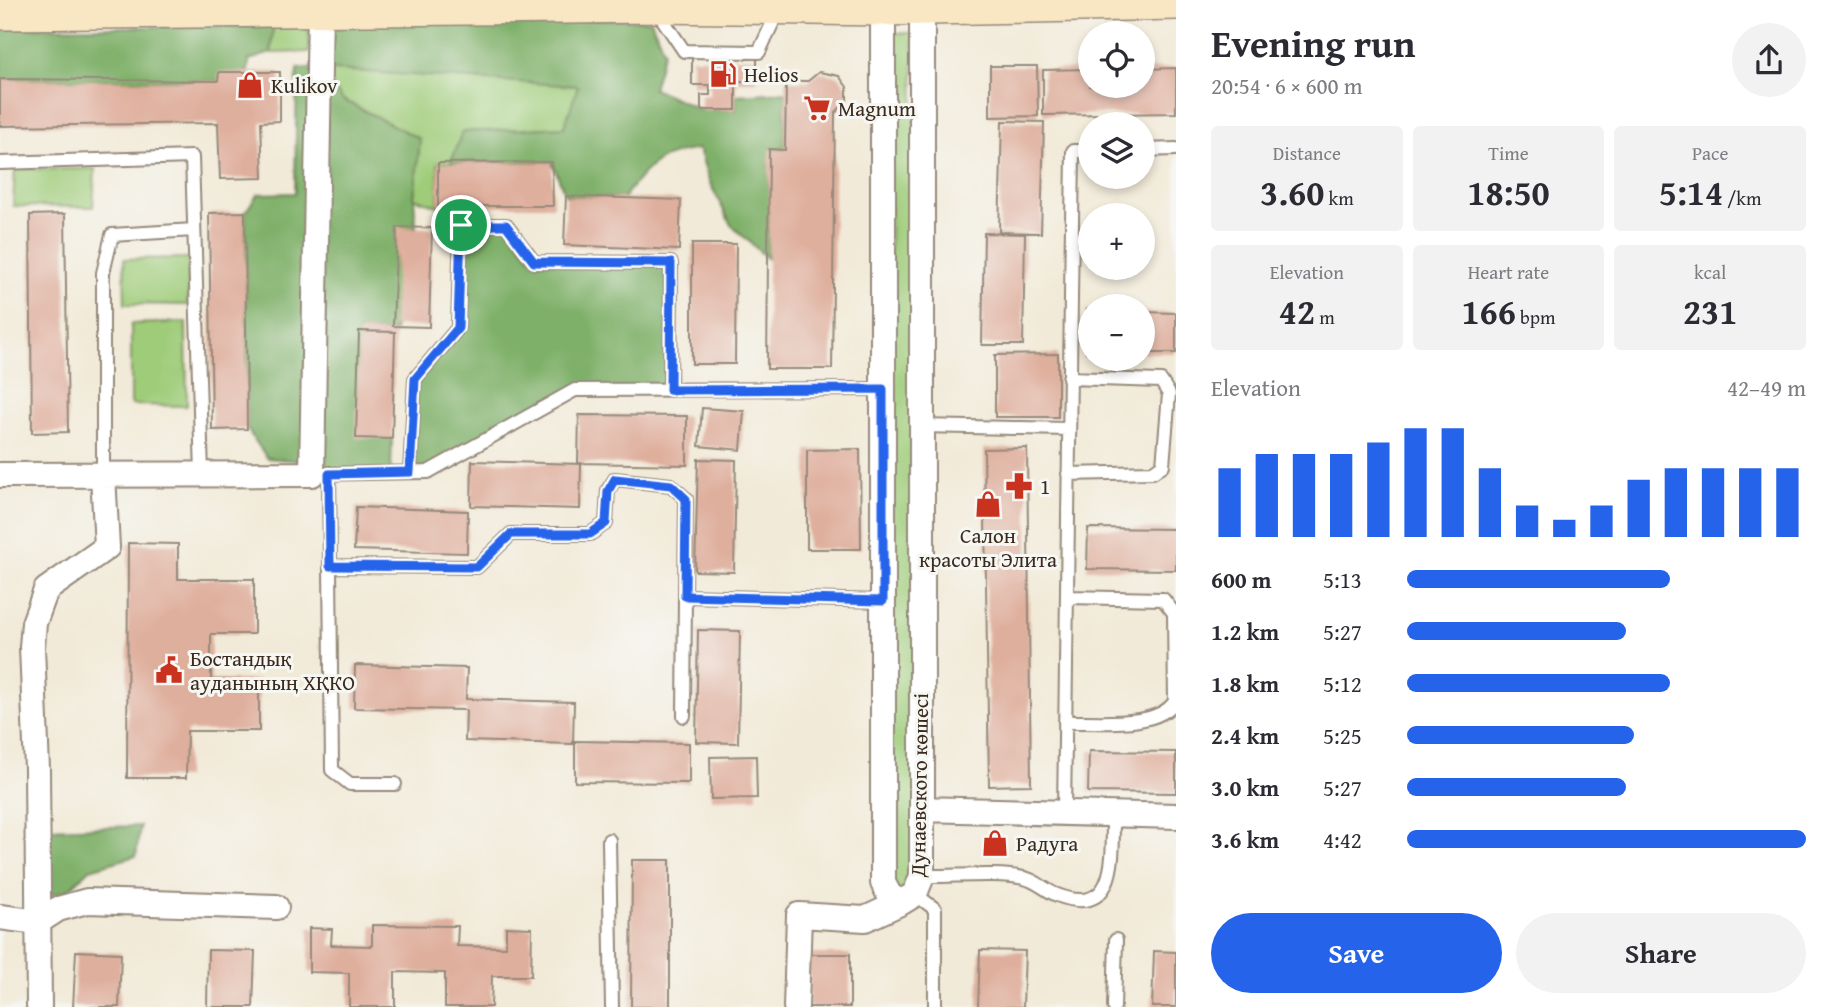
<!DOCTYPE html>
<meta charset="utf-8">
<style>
body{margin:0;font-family:"Gentium Book Plus",serif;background:#f2f2f3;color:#2b2b33;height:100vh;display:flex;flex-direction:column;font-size:26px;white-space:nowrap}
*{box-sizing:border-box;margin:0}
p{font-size:23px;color:#7c7c81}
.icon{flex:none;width:38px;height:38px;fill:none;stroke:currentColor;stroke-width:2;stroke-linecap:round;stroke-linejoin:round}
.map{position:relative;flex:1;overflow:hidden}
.sheet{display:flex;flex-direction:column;background:#fff;width:665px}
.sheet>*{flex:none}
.controls{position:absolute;left:1078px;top:21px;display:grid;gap:14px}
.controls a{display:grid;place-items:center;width:77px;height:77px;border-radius:50%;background:#fff;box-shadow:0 4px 10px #0003;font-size:35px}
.pin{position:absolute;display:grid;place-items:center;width:60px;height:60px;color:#fff;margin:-30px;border:4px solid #fff;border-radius:50%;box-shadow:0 2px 7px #0007}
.round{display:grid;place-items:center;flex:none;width:74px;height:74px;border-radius:37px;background:#f2f2f3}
.headline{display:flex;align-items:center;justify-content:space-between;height:119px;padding:0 35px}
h1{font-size:38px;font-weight:800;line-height:52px}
.stats{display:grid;grid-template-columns:repeat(3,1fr);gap:10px;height:119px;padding:7px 35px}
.stats div{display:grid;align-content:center;border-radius:7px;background:#f2f2f3;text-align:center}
.stats b{font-size:35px;font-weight:800}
.stats small{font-size:19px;font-weight:400}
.stats p{font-size:19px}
.chart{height:196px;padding:14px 35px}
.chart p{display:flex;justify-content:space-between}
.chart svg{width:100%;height:126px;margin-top:7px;stroke:#2563eb;stroke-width:6}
.primary-button{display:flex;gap:14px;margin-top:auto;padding:14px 35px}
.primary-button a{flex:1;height:80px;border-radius:42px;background:#2563eb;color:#fff;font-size:28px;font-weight:800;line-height:80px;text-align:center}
.primary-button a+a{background:#f2f2f3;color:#2b2b33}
ul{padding:0 35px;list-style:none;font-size:23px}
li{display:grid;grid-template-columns:112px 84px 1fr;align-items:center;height:52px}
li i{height:18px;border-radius:9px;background:#2563eb}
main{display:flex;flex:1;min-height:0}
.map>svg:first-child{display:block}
</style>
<main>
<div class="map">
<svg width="1176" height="1007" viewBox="0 0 1176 1007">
<rect width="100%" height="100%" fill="#f6f6f2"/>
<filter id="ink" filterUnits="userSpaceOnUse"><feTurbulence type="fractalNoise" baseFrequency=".0143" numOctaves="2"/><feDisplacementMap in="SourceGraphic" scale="14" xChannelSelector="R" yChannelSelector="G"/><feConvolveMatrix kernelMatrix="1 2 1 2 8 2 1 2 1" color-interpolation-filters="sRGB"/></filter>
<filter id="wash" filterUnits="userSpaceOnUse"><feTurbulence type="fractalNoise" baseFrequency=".00686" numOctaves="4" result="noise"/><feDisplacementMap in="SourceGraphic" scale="28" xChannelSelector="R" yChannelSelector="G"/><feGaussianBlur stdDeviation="1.57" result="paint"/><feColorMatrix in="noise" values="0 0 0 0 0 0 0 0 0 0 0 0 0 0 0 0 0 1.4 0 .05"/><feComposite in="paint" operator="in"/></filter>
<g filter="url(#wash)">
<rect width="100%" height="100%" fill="#f2ead8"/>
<!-- green -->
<path fill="#9fcc79" stroke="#6d7b4c" stroke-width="2" d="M309,24V52L271,53L273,26Z
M890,33H913L922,876L890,896Z
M319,68L579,86L564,127L462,132L451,163H438V206L414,198L420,139L343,100Z
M15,169H95L93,207L13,206Z
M189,258L188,305L125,304L124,259Z
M186,322L187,406L131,405V324Z"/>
<!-- forest -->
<path fill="#7fb069" stroke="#5d6d44" stroke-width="2" d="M354,18L651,20L664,51L653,88L701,110H736V95L786,92L785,150L770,149L768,259L731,225L709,181L699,149C655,155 650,165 623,198L566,196L552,162L451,163L462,132L564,127L578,86L319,69L343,100L420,139L414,198L416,228H397L395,332L359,331L392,439L391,472L312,474V462L267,458L247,429L245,212L258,194L295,193L297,69L319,68L332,31Z
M273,26L271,53L249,60L248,72L218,81L0,79V28Z
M461,225H506L534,262L677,261L675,389L575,390L428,472H410L415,379L458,328Z
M140,826L136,856L90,869L67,891L46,896L44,829Z"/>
<g id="blocks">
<!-- building -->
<path fill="#dfaf9d" d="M692,58H757V81H736V110H701V95H710V85H692Z
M990,66H1037L1038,116L990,117Z
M1176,68V113L1043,115V70L1090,69V86H1143V69Z
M219,72H280V121L261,122L263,178L220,179L218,123L0,126V79L218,81Z
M819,72L839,76L847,87V101L835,113L832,369H767L769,149L785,150L786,81H808Z
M1002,121L1044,122L1041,233L999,232Z
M552,162L553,206H438V163Z
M566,196L681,200L679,250L564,245Z
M245,212L247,429L212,430L209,213Z
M65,214L68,432L32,433L30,215Z
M397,227L432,228L429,327L393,326Z
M984,233L1025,234L1023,345H982Z
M692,244H736L735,364H692Z
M1087,310L1090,311V352H1086Z
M1143,312L1176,313V353H1143Z
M359,331L395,332L392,439L356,438Z
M1058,354V417H995V355Z
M702,408L744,411L741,450L699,446Z
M579,415L687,416V465L578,463Z
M1027,448L1031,785L989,786L984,449Z
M860,449L861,549H807V450Z
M698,459L736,460L734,572L695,571Z
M472,461L581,464L580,509L471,506Z
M356,507L468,511L467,553L354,550Z
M1088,528L1176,529V570L1087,569Z
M128,543L178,544V579H254V634H211V680H259V731H187L186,778H127Z
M698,630L740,631L738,743L696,742Z
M355,665L467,668L466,699L574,702L573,744L465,741L466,710L354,708Z
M575,741L689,743V783L575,782Z
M1089,751L1176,752V793L1088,792Z
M756,756L757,798L711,799L710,757Z
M632,860H670V1007H631Z
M372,925L458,926L457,946L506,947V927L532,928L531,976H492L491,1007H445V973L395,972V1007H349V973L309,972V928L332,929L331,945L372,946Z
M208,950L255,951L253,1007H207Z
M980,950L1025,951L1023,1007H978Z
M76,951L121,953L119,1007H73Z
M1154,951L1176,952V1007H1152Z
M809,954H850V1007H809Z"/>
</g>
</g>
<g filter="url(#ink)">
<use href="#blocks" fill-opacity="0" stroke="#968a7b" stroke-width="2"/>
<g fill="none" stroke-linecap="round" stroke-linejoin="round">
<defs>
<path id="lane" d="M657,11L684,51L759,52L779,9
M1143,150L1176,149
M0,163L192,157L202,474
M921,426L1068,429
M410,472L415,379L458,328L461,225H506L534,262L671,263L670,390
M329,473L330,566
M312,474L428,472L575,390L883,389
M1068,474L1153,472L1163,465L1169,394L1161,381L1069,378
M103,475V273L112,235L194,230
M684,716L685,596
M1065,722C1096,721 1158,729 1175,701L1174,613L1163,599L1067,597
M395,784H350L332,770L330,566L477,567L511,534H590L606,523L608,490L615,479L671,485L686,499L685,596L883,601
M1064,812L1073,151H1090
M609,840L612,1007
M922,876C951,877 997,872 1024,878C1036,880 1046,891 1057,895C1120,919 1112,852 1113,813
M915,894L935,909V1007
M1114,1007L1116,940"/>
<path id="street" d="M883,0V883L890,896L902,902L915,894L922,876V0
M0,475L312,474L320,9
M922,809L1176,816
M0,917L38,922L58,909L87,901L276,907
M39,1007L37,769L32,647L34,623L46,590L107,547L103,475
M796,1007L799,915L865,919L902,902"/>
<path id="secondary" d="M0,12L653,5L883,8L1176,2"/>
</defs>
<!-- lane casing -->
<use href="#lane" stroke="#968a7b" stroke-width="16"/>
<!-- street casing -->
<use href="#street" stroke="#968a7b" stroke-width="28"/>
<!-- secondary casing -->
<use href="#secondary" stroke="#968a7b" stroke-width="38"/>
<!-- lane -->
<use href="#lane" stroke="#fff" stroke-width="12"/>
<!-- street -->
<use href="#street" stroke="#fff" stroke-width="24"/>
<!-- secondary -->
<use href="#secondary" stroke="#f9e7c3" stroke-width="35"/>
</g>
</g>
<g fill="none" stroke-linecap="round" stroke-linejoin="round" filter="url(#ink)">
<defs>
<path id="route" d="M461,225H506L534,262L671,263L670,390L883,389V601L685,596L686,499L671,485L615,479L608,491L606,523L590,534H511L477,567L330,566L329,474L410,472L415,379L458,328Z"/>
</defs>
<!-- route casing -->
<use href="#route" stroke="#fff" stroke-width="14"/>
<!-- route -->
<use href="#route" stroke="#2563eb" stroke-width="9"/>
</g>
<!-- icons -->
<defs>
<symbol id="fuel-bare" viewBox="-9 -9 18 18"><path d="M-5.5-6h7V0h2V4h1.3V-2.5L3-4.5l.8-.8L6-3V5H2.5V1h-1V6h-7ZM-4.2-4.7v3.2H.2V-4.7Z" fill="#c8321e" stroke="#f6f6f2" stroke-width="2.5" paint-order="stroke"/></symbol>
<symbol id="shop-bare" viewBox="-9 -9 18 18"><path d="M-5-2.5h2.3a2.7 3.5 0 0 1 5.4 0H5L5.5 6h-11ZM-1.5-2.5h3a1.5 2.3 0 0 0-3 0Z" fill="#c8321e" stroke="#f6f6f2" stroke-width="2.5" paint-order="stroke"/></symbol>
<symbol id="supermarket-bare" viewBox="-9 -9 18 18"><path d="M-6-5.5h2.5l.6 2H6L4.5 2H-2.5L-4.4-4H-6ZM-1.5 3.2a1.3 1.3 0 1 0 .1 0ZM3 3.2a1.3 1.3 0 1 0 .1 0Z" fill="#c8321e" stroke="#f6f6f2" stroke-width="2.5" paint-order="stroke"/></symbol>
<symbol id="pharmacy-bare" viewBox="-9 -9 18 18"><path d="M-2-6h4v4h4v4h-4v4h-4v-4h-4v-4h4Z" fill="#c8321e" stroke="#f6f6f2" stroke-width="2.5" paint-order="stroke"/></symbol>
<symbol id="civic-bare" viewBox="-9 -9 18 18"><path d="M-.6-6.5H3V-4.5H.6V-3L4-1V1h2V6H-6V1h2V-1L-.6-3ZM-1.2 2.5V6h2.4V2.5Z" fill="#c8321e" stroke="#f6f6f2" stroke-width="2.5" paint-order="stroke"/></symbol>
</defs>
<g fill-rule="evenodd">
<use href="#fuel-bare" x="704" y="55" width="38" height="38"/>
<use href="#shop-bare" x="231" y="66" width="38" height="38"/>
<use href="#supermarket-bare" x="798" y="89" width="38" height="38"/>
<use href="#pharmacy-bare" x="1000" y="467" width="38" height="38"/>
<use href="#shop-bare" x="969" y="485" width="38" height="38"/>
<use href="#civic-bare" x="150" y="651" width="38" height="38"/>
<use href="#shop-bare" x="976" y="824" width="38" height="38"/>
</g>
<g text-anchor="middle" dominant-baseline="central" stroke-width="6" stroke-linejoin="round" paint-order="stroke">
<!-- poi labels -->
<g font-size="21" fill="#3b2a1e" stroke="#f6f6f2" text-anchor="start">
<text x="744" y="74">Helios</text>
<text x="271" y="85">Kulikov</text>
<text x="838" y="108">Magnum</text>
<text x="1040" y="486">1</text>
<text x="988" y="535" text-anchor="middle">Салон<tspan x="988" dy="24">красоты Элита</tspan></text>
<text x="190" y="658">Бостандық<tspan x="190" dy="24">ауданының ХҚКО</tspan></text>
<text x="1016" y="843">Радуга</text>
</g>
<!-- street labels -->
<g font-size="21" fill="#3b2a1e" stroke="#f6f6f2">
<text transform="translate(919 785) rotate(-89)">Дунаевского көшесі</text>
</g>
</g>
</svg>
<div class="controls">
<a><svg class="icon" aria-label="locate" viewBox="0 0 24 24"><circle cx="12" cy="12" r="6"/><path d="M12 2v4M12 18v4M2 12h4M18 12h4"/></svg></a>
<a><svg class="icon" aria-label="layers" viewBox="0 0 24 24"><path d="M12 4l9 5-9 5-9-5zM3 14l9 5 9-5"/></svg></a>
<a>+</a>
<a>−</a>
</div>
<div class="pin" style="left:461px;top:225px;background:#1e9e55"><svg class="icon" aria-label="arrive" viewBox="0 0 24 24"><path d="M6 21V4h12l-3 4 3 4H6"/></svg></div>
</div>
<section class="sheet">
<div class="headline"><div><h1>Evening run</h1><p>20:54 · 6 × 600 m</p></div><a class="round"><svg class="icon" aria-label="share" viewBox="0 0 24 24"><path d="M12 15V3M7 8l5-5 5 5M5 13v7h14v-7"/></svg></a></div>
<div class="stats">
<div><p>Distance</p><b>3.60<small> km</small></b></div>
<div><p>Time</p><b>18:50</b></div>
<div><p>Pace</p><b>5:14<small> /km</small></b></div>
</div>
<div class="stats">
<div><p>Elevation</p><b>42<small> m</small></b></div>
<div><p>Heart rate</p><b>166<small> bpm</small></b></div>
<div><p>kcal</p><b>231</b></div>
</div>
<div class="chart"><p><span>Elevation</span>42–49 m</p>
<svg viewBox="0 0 160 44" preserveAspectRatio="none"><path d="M5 44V20M15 44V15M25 44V15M35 44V15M45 44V11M55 44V6M65 44V6M75 44V20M85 44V33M95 44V38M105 44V33M115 44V24M125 44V20M135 44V20M145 44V20M155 44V20"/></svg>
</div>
<ul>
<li><b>600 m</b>5:13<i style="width:66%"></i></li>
<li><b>1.2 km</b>5:27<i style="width:55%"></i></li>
<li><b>1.8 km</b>5:12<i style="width:66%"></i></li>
<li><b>2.4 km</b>5:25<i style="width:57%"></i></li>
<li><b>3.0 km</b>5:27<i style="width:55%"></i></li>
<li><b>3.6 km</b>4:42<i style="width:100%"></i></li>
</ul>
<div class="primary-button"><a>Save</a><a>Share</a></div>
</section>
</main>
